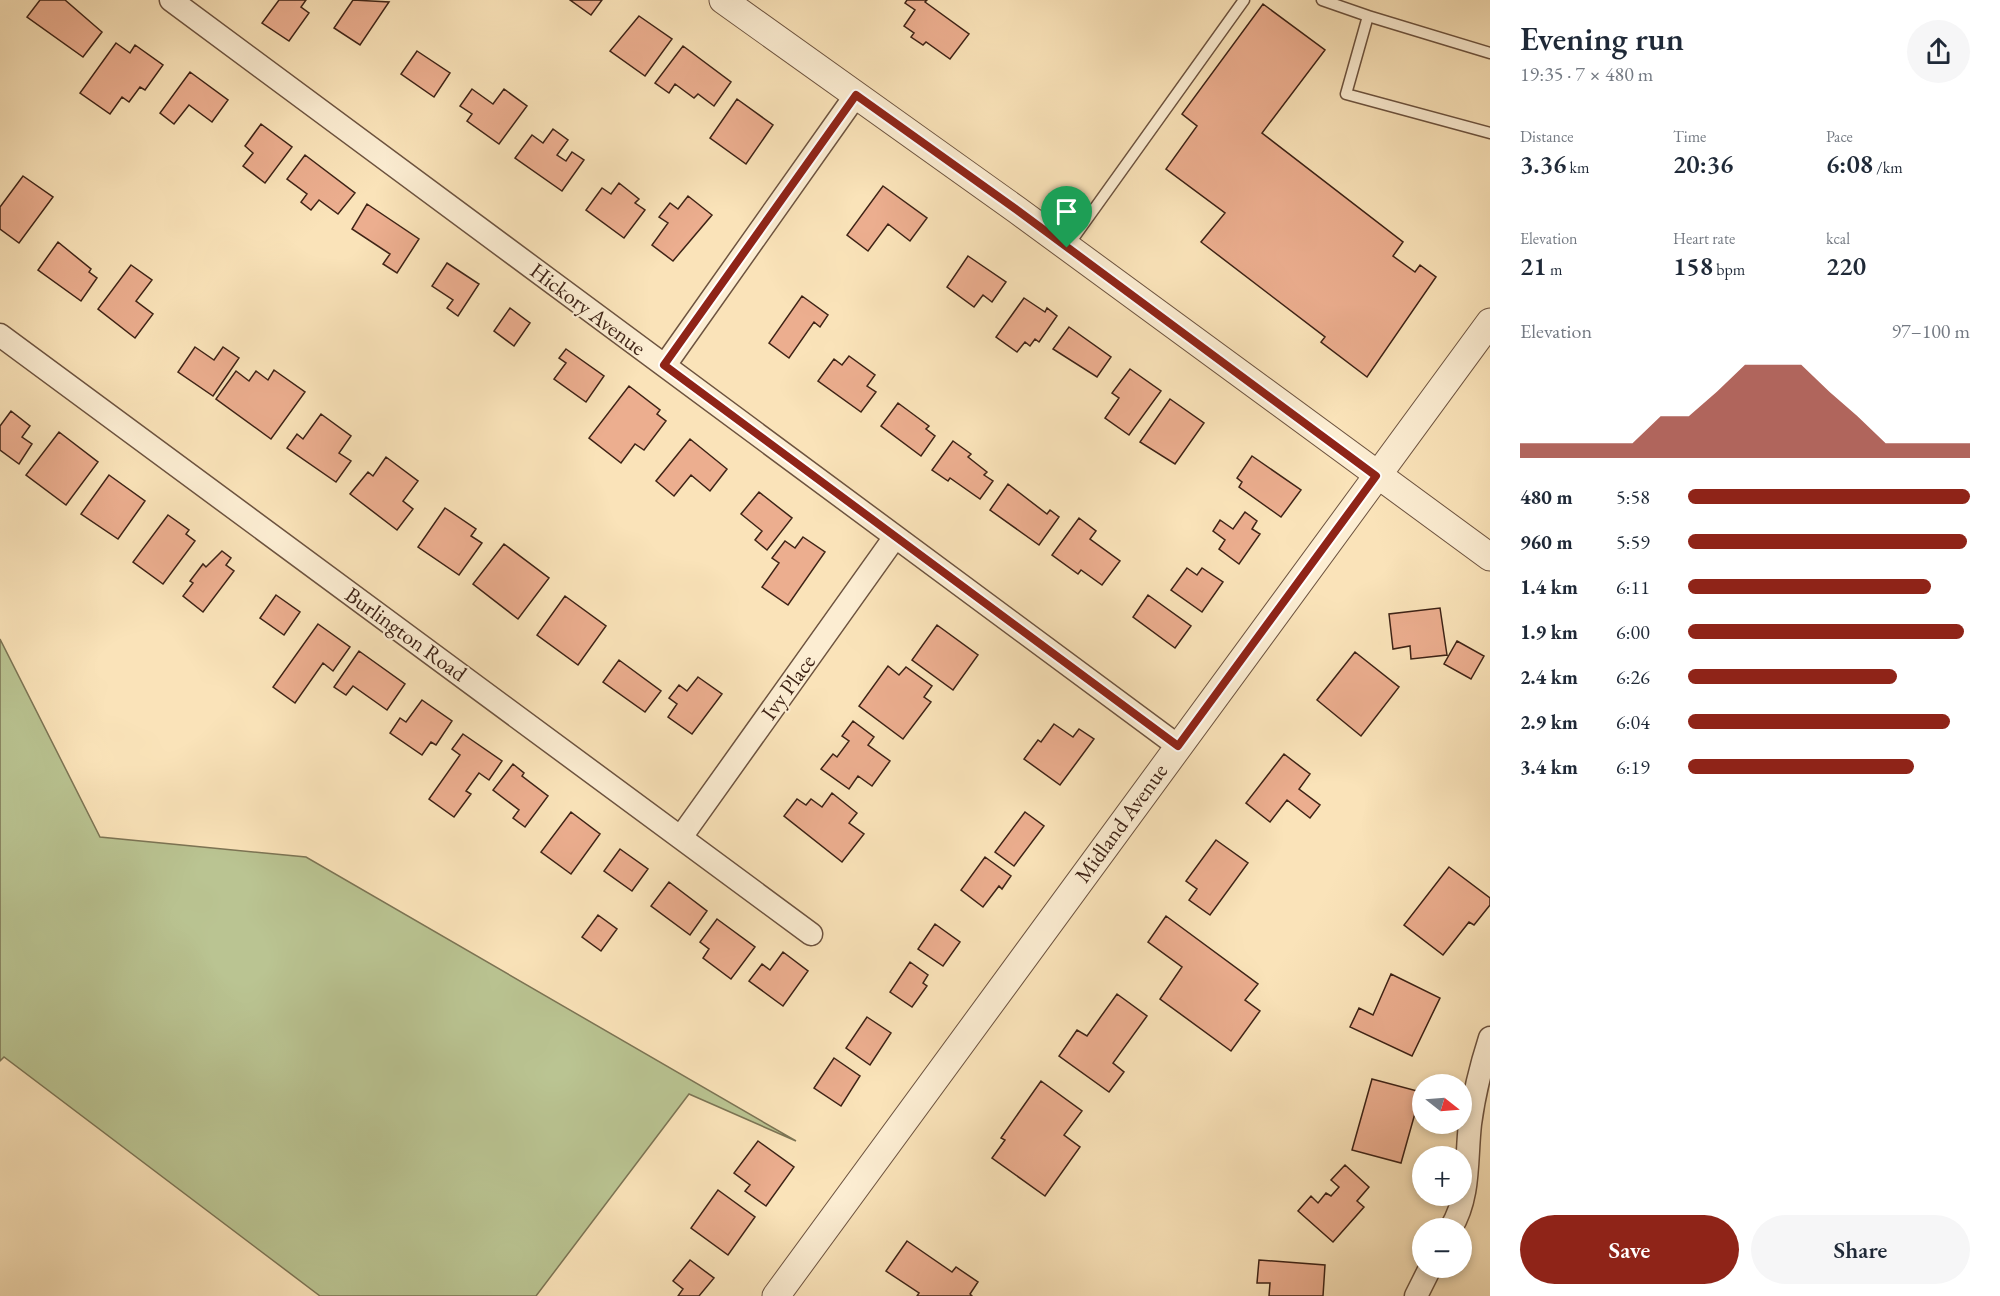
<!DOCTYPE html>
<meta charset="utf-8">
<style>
body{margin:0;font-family:"EB Garamond",serif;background:#f6f6f7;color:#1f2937;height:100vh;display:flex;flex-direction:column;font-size:22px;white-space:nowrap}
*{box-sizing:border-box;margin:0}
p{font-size:20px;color:#747a83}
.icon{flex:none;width:33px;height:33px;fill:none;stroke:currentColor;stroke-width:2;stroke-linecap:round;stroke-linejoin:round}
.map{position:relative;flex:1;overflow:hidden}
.panel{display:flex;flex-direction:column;background:#fff;width:510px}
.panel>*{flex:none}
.needle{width:39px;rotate:107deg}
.controls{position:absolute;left:1412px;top:1074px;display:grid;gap:12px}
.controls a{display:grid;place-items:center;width:60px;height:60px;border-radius:50%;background:#fff;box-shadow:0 3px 9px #0003;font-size:30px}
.pin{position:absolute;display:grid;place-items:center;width:51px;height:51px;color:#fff;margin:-62px -26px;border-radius:50% 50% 50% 0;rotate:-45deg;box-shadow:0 0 6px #0007}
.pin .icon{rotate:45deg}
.round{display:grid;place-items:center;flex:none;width:63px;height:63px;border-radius:32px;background:#f6f6f7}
.overview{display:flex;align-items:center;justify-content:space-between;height:102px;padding:0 30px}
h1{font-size:33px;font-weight:600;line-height:45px}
.figures{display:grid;grid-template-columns:repeat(3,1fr);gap:9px;height:102px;padding:6px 30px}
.figures div{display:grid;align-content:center}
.figures b{font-size:26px;font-weight:600}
.figures small{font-size:16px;font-weight:400}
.figures p{font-size:16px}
.chart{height:168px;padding:12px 30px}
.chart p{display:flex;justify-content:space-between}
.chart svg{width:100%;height:108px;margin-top:6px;fill:#8f2418;opacity:.7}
.cta{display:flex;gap:12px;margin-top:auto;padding:12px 30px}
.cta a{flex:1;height:69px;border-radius:36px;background:#8f2418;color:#fff;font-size:24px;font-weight:600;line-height:69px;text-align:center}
.cta a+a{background:#f6f6f7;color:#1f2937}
ul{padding:0 30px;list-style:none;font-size:20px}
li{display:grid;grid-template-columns:96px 72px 1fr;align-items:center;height:45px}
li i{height:15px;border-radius:8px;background:#8f2418}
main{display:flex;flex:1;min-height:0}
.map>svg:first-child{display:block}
</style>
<main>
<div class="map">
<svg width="1490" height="1296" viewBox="0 0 1490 1296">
<rect width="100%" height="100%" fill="#fae3b9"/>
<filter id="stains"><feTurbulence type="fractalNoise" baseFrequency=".00333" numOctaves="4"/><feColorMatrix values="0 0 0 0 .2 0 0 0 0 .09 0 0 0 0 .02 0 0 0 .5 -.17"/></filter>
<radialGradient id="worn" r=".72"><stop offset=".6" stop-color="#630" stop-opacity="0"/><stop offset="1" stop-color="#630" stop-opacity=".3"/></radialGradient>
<!-- green -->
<path fill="#bac492" stroke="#7c7454" stroke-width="1.5" d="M0,639L100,837L306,857L796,1141L689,1094L536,1296H320L4,1057L0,1061Z"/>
<!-- building -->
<path fill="#ecae8f" stroke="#3e2316" stroke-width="1.5" d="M40,0H65L102,32L83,57L27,17Z
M279,0H306L301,7L309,13L289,41L262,23Z
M353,0L389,2L360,45L334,28Z
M570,0H602L591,15Z
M907,0H927L925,2L969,34L950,59L926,42L923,45L911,37L914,33L904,26L915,10L905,3Z
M1263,4L1325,50L1262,133L1403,242L1393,256L1415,272L1420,265L1436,277L1367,377L1321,342L1325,337L1201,242L1225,213L1166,169L1197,126L1182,114Z
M639,16L672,39L645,76L610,51Z
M116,43L130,53L135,45L163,65L145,90L140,87L129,102L122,97L110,114L80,93Z
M683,46L731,82L714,106L698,94L694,98L675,84L669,93L655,83Z
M417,51L450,73L434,97L401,74Z
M190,72L228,100L212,122L189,105L174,124L160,113Z
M472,89L493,104L504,89L527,106L499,144L467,121L472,114L460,106Z
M737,99L773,125L746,164L710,138Z
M261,124L292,147L265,183L243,166L253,153L245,146Z
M553,129L568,140L557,155L566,161L572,152L584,160L562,191L515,158L532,135L543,143Z
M305,155L355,193L338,214L319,200L311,210L301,202L307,194L287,179Z
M23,176L53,197L19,243L0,229V207Z
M619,183L639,199L635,203L645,210L624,238L586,210L602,188L611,194Z
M883,186L927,218L910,241L888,224L868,251L847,235Z
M688,196L712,215L673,261L652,245L668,223L659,217L670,203L678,209Z
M367,204L419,239L397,273L383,264L390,254L352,229Z
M58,242L91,269L89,272L97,278L81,301L38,270Z
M968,256L1006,282L992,302L983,295L974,307L947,287Z
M447,263L479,284L458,316L447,308L453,300L432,286Z
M131,265L152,280L136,301L153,314L135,338L98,309Z
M802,296L828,315L820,327L814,322L789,358L769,343Z
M1024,298L1045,312L1047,308L1057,316L1039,342L1035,339L1030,346L1025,342L1017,352L996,337Z
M510,308L530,323L514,346L494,331Z
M1069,327L1111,357L1097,377L1053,349Z
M195,347L214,360L223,347L239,358L213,396L178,372Z
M566,349L604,376L586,402L554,379L566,363L559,358Z
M849,356L875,375L867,386L876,392L861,412L818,381L834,359L842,365Z
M1130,369L1161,391L1129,435L1105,418L1119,398L1112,393Z
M274,370L305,392L271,439L216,399L236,371L249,381L256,371L268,380Z
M629,386L660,410L657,414L666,421L644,450L635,444L621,463L589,438Z
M1170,399L1204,423L1175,464L1140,442Z
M898,403L929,426L926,429L935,436L921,456L881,426Z
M11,411L30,426L22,437L32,444L19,464L0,450V426Z
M321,414L351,436L339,453L351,461L336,482L287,448L297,434L303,439Z
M59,432L98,462L66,505L26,475Z
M690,439L727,469L710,491L691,475L674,496L656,481Z
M953,441L971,454L968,457L987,472L984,475L993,481L980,499L950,478L948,481L932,470Z
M1252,456L1301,490L1281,517L1239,487L1242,482L1237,478Z
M386,457L418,481L403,501L413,509L397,530L350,494L368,472L373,476Z
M109,475L145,501L118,539L81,514Z
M1008,484L1047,514L1050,510L1059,517L1039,545L990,510Z
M759,492L792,518L767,550L755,540L762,531L741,514Z
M445,508L476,529L471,536L482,543L459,575L418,547Z
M1245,512L1257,521L1252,529L1260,534L1239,564L1219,549L1225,540L1213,531L1220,520L1233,529Z
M168,515L189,530L186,534L195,541L163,584L133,562Z
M1079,518L1096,531L1090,539L1120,561L1102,585L1081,570L1078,574L1052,555Z
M803,537L825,552L788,605L762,587L779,563L772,558L785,541L795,548Z
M504,544L549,578L518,619L473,584Z
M222,551L231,558L226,565L234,571L203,612L183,596L193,583L190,581L203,564L206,567Z
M1187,568L1197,575L1202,568L1223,582L1202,612L1171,590Z
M276,595L300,612L284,635L260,618Z
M1148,595L1191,626L1175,648L1133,617Z
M565,596L606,626L578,665L537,635Z
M1440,608L1447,655L1411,659L1410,646L1393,649L1389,614Z
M318,624L350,647L333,671L323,663L295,703L273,687Z
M937,625L978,655L953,690L912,660Z
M1457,641L1484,656L1471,679L1444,664Z
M359,651L405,684L387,710L353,686L346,695L334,687Z
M1355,652L1399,687L1361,736L1317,700Z
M619,660L661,691L645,712L603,682Z
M888,666L899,675L906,667L932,686L924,697L931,702L903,739L859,706Z
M698,677L722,694L692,734L668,717L677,704L669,698L679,685L687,691Z
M422,700L452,721L436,745L431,742L422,755L390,733L400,718L406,722Z
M853,721L874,737L868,745L890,761L872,786L858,776L849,789L821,769L833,754L837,757L849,741L842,736Z
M1054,724L1073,737L1079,729L1094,739L1060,785L1024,759L1038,740L1041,742Z
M463,734L502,761L489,780L479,773L466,791L471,794L454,817L429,799L460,755L452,749Z
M1284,754L1310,774L1299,789L1320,805L1310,818L1287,800L1270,822L1246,803Z
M513,764L524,773L522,776L548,796L525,827L513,818L519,810L493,790Z
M832,793L857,813L849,823L864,834L842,862L784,816L797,799L806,805L811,799L822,807Z
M571,812L600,834L571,874L541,852Z
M1025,812L1044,826L1014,866L995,852Z
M1216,840L1248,863L1210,915L1189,900L1197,889L1186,881Z
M620,849L648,869L632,891L604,871Z
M985,857L1011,876L1002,889L999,886L983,907L961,890Z
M1449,867L1490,898V905L1474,925L1469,922L1443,955L1404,925Z
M669,882L707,911L690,935L651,906Z
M598,915L617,929L601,951L582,937Z
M1166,916L1258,984L1245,1000L1260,1011L1231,1051L1160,999L1182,967L1148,942Z
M717,919L755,947L731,979L703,958L709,949L700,942Z
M935,924L960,942L943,966L918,949Z
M783,952L808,971L783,1006L749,981L762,964L770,970Z
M910,962L928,975L923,983L927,986L912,1007L890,992Z
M1391,974L1440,998L1412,1056L1350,1027L1359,1008L1373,1015Z
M1117,994L1147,1016L1113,1063L1124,1072L1109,1092L1059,1056L1077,1030L1087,1036Z
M867,1017L891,1033L870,1065L846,1048Z
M834,1058L860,1076L841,1106L814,1088Z
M1372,1079L1421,1092L1401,1163L1352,1150Z
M1041,1081L1082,1111L1064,1135L1080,1147L1045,1196L992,1158L1005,1140L1001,1138Z
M758,1141L794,1167L766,1206L745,1191L750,1185L734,1173Z
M1345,1165L1369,1187L1357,1201L1364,1207L1333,1242L1298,1211L1311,1196L1318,1203L1326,1193L1331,1196L1339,1187L1331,1180Z
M718,1190L755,1217L728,1255L691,1228Z
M907,1241L952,1272L956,1267L978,1282L970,1294L972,1296H917L919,1293L886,1271Z
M690,1260L714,1278L699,1296H678L683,1289L673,1281Z
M1259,1260L1325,1265L1323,1296H1269L1270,1283H1257Z"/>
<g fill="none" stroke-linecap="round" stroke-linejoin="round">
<defs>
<path id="service" d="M1322,0L1368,16
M1490,53L1368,16L1346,94L1490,133
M1067,247L1244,0"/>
<path id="minor" d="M171,0L1178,746
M0,335L811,934
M665,365L856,95
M681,837L895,537
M1451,1228C1470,1197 1466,1159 1470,1124C1474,1094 1481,1066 1490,1038
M1416,1296L1430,1268"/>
<path id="tertiary" d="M723,0L1017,210L1490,557
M776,1296L1490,322"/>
</defs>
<!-- service casing -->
<use href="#service" stroke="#6d533f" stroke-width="13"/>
<!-- minor casing -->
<use href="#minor" stroke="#6d533f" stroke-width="25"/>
<!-- tertiary casing -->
<use href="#tertiary" stroke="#6d533f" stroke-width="29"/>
<!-- service -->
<use href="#service" stroke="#fcedd2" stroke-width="10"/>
<!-- minor -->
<use href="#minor" stroke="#fcedd2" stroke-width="22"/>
<!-- tertiary -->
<use href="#tertiary" stroke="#fcedd2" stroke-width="27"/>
</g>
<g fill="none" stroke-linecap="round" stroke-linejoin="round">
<defs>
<path id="route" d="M856,95L1017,210L1376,476L1178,746L664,365Z"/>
</defs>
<!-- route casing -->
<use href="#route" stroke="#fff" stroke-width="12"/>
<!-- route -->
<use href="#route" stroke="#8f2418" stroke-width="8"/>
</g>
<g text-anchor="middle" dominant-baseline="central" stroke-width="4.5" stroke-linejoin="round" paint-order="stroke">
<!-- street labels -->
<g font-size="22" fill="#3e2316" stroke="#fcedd2">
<text transform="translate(588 309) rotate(37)">Hickory Avenue</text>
<text transform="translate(406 634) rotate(36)">Burlington Road</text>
<text transform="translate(788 687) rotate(-54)">Ivy Place</text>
<text transform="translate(1121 823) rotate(-54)">Midland Avenue</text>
</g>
</g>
<rect width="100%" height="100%" filter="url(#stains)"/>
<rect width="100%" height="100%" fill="url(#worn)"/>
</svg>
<div class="controls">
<a><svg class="needle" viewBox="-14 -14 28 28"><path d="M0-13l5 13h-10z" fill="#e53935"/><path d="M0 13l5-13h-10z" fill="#747a83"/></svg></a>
<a>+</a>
<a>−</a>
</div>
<div class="pin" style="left:1067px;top:248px;background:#1e9e55"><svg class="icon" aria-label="arrive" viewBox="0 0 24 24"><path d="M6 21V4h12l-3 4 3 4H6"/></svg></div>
</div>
<section class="panel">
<div class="overview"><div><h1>Evening run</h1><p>19:35 · 7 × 480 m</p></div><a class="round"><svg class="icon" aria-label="share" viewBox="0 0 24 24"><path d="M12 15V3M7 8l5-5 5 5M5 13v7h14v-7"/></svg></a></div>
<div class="figures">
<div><p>Distance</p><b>3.36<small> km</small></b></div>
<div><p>Time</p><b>20:36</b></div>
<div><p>Pace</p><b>6:08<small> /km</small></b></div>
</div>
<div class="figures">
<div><p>Elevation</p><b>21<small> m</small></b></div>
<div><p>Heart rate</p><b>158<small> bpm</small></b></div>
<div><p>kcal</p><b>220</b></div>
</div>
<div class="chart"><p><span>Elevation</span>97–100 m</p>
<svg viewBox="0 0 160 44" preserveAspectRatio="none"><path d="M0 44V38L10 38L20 38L30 38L40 38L50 27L60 27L70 17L80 6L90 6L100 6L110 17L120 27L130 38L140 38L150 38L160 38V44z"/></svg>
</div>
<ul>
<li><b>480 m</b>5:58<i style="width:100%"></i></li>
<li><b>960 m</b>5:59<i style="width:99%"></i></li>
<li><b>1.4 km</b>6:11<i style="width:86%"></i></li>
<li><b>1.9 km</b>6:00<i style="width:98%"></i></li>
<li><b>2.4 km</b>6:26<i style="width:74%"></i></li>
<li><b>2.9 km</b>6:04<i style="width:93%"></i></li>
<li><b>3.4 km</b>6:19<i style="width:80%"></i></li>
</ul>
<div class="cta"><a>Save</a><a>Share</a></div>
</section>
</main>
